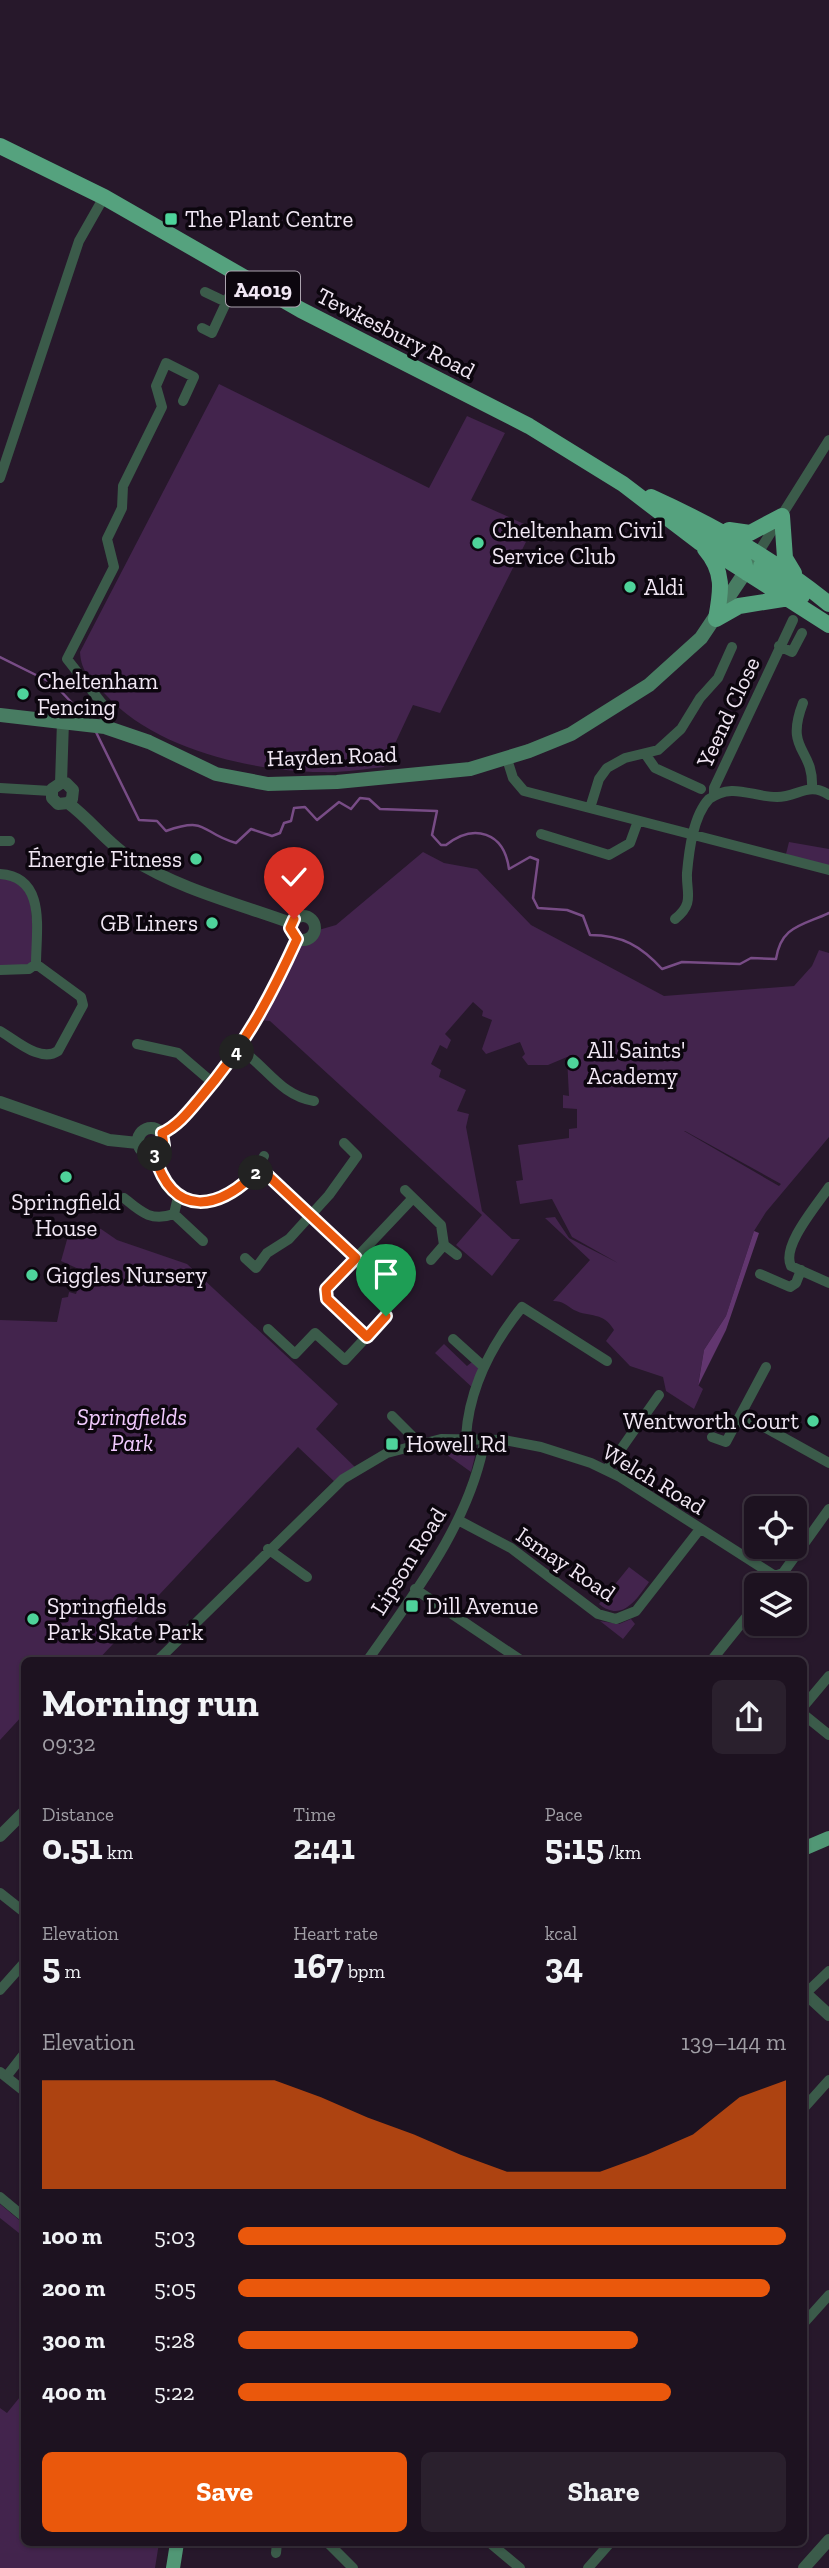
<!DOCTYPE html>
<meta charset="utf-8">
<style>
body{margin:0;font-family:"Zilla Slab",serif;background:#2a202d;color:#f1f3f6;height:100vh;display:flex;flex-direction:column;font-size:26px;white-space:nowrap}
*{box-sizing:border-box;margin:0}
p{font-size:23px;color:#a09ea5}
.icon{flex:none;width:38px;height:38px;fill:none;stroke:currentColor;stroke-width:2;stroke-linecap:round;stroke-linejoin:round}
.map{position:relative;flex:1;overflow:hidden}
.sheet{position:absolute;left:21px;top:1657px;width:786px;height:889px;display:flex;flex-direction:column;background:#1d1220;border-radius:10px;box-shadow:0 2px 5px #0004,0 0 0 2px #3b323e}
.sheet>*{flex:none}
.controls{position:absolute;left:744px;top:1496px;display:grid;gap:14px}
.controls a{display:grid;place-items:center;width:63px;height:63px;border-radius:10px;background:#1d1220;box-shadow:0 2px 5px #0004,0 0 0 2px #3b323e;font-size:35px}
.pin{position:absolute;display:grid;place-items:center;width:60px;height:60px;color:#fff;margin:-72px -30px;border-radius:50% 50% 50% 0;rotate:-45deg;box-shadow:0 0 7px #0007}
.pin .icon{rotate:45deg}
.km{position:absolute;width:35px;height:35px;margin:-18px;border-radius:50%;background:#222;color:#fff;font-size:19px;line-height:35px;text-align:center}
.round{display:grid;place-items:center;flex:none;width:74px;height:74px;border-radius:10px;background:#2a202d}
.headline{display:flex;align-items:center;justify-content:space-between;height:119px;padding:0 21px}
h1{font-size:38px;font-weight:700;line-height:52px}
.metrics{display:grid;grid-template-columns:repeat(3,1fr);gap:10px;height:119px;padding:7px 21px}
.metrics div{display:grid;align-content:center}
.metrics b{font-size:35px;font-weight:700}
.metrics small{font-size:19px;font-weight:400}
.metrics p{font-size:19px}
.chart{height:196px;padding:14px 21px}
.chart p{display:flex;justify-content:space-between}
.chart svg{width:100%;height:126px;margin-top:7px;fill:#ea580c;opacity:.7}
.button{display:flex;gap:14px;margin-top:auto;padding:14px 21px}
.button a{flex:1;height:80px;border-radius:10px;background:#ea580c;color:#fff;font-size:28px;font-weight:700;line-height:80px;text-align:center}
.button a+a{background:#2a202d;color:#f1f3f6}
ul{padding:0 21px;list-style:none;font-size:23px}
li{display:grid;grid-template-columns:112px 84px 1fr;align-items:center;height:52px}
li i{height:18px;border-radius:9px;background:#ea580c}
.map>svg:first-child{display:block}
</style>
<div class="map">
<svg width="829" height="2568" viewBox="0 0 829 2568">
<rect width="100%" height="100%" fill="#27182b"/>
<!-- green -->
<path fill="#43244d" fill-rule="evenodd" d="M219,384L429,488L467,416L505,433L471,500L533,528L440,713L413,705L384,767C364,769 342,773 321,772C250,771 155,749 106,695C92,680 81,673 80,652Z
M789,842L829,849V870L785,858Z
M423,852L444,863L477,869L531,925L664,996L794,986L812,966L819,950L829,953V1137L766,1212L754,1231L726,1316L704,1350L698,1385L703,1389L694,1409L666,1391L663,1377L630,1366L606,1341L614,1330C603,1311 590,1318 574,1310C566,1305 563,1301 553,1301L590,1260L545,1218L555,1217L569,1238L618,1263L572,1237L552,1199L520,1204L516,1181L523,1180L518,1145L569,1138V1129L577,1128V1109L563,1108V1095L569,1096L567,1057L548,1065H528L522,1057L525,1054L520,1042L486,1054L482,1049L492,1020L482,1016L483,1011L473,1002L445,1034L451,1040L447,1049L440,1045L431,1064L441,1070L439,1077L466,1090L457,1111L469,1114L466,1127L482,1211L512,1239H520L492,1276L456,1245L482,1215L270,1021L259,1020L302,940L312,937L315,931L336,925ZM684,1131H685L781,1184L779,1186Z
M0,874L29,887L36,964L0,970Z
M72,1222L101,1229L117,1240L187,1264L338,1404L316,1429L357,1469L337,1484L298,1447L97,1661H24V1714L0,1740V1320L57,1322L62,1298L68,1297L69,1292L76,1294L83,1271L61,1261Z
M444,1344L467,1366L472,1362L482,1371L475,1390L435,1353Z
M462,1444L470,1445L476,1452L471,1472L436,1447Z
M629,1567L649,1582C637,1599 622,1623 599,1604Z
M631,1619L635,1624L623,1639L600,1621L619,1624Z
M0,2204L24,2224V2237L0,2218Z
M24,2392V2543H159L155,2568H0V2408L7,2413Z"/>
<!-- forest -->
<path fill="#62366f" d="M754,1231L759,1233L726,1330L698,1386L704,1350L726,1316Z"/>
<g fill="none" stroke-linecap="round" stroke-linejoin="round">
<!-- stream -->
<path stroke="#784c86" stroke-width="2.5" d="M0,657L54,684L73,704L88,711L92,721
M95,730L139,820L157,821L166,831C209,816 200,833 236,843L251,829L272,836L280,833L284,823L291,821L294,808L305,807L317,820L339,802L351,809L360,798L369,799L380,809L437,811L432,835L441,845H446C474,823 504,832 509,869L530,857L538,860L533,898L538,908L567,910L583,916L590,935C622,935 641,946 662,969L682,962L740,964L751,958L776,959C781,926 801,926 829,913"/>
<!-- minor -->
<path stroke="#3b5b4a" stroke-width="10" d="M205,292L226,302
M202,328L212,333L239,275
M0,478L79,241L104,197
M758,553L829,440
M779,646L792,652L802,633
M803,703C784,752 814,747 812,788
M105,727L104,706L67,659L114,567L107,539L122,508L123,486L162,407L156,386L166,363L194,377L183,401
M646,755L655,768L701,789
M507,759L513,778L524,791L829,870
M0,788L51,791
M714,795V788L793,620
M590,808L599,779L607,768L625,758L658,750L681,729L700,698L718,678L732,647
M541,834L609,855L630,843L638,821
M0,841H10
M0,874C47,877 36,930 36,964
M675,919C695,903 686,893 687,873C689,851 693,816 709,799C733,782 751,797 777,797C798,797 809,781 829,795
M0,970L29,969L36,964L81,997L83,1005L58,1051C40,1063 16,1040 0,1031
M137,1044L178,1053L213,1083
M240,1049C266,1066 281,1096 314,1101
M154,1154C158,1167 160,1180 170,1190C201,1222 250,1186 264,1156
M260,1168L356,1258
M829,1187C817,1205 781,1246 791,1266L829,1283
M405,1190L441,1225L444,1245L431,1260
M124,1198C141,1212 151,1222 174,1214L178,1197
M174,1214L203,1241
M444,1245L457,1255
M245,1258L256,1268L267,1253L289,1239L329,1195L357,1156L344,1143
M760,1274L790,1287L796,1283L801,1270
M268,1329L295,1354L315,1333L345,1360L386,1316
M367,1337L327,1299L325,1291L413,1198
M453,1339L484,1367
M741,1414L829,1463
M392,1416L419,1443
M466,1437C469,1388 492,1344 522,1307L607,1361
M712,1437L726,1442L766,1367
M607,1469L659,1395
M458,1520L511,1548L598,1614L616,1619L636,1611L700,1529
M268,1549L307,1577
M772,1586L775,1576L783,1573L829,1509
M415,1589L522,1661
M157,1661L343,1479L387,1453L441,1439L504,1440L541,1447L591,1463L620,1477L775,1576
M367,1661C415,1593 471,1521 485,1438
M711,1661L756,1605
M803,1707L829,1676
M803,1714L829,1735
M0,1893L24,1912
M0,1990L24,1963
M806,1993L829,1971
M0,2072L24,2091
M6,2077L24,2054
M803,2109L829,2080
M0,2197L24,2217
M803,2324L829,2295
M328,2543L353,2568
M490,2543L520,2568
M276,2553L277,2543
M588,2568L610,2543"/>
<!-- tertiary -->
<path stroke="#3b5b4a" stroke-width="12" d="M61,783L63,721
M61,783L52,789V798L58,804L68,803
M61,783H66L73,790L72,799L68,803
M68,803C91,820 108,844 132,859C179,889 239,904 291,923
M291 928a12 12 0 1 1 24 0a12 12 0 1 1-24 0Z
M0,1102L109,1140L138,1143
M138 1141a13 13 0 1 1 26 0a13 13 0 1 1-26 0Z
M162,1133C178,1126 190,1110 201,1097C244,1047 270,998 297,939
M0,1836L24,1812
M803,1991L829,2015
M804,2568L829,2540"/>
<!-- secondary -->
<path stroke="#487c62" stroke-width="14" d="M0,715L105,727L149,742L216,774L268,784L337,782L470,769L529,751L571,734L649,685L701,638L758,553"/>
<!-- primary -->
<path stroke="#519775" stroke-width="14" d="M803,1849L829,1838
M173,2568L177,2543"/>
<!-- trunk -->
<path stroke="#55a27e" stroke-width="16" d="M0,146L104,197L301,310L529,426L623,484L699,542L829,625
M651,497C715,526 774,559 829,604
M695,526L742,556L747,573
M729,530L750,533L782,516L785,558L794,573
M705,549C725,572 721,592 716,619
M761,566L802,596
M716,619L739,606L789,598"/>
</g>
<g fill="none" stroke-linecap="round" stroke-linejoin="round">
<defs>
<path id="route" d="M294,919L290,928L297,939C270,998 244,1047 201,1097C190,1110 178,1126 162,1133L164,1146L154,1154C173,1220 220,1211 260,1168L356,1258L326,1289L327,1299L367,1337L386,1316"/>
</defs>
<!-- route casing -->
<use href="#route" stroke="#fff" stroke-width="14"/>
<!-- route -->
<use href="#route" stroke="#ea580c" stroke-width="9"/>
</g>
<!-- markers -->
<g fill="#4ed39a" stroke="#0c060e" stroke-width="2.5">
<rect x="164" y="212" width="14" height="14" rx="3.5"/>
<circle cx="478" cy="543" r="7"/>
<circle cx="630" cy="587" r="7"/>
<circle cx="23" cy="694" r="7"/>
<circle cx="196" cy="859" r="7"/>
<circle cx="212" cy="923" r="7"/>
<circle cx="573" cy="1063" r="7"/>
<circle cx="66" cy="1177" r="7"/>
<circle cx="32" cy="1275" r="7"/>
<circle cx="813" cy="1421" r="7"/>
<rect x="385" y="1437" width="14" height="14" rx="3.5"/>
<rect x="405" y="1599" width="14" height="14" rx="3.5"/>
<circle cx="33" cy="1619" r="7"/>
</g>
<g text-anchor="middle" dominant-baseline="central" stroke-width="7" stroke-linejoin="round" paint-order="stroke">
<!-- shield labels -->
<rect fill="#0c060e" stroke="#aca4af" stroke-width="2" x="226" y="271.5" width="74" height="35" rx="5"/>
<g font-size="21" font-weight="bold" fill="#f1e7f4">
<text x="263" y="289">A4019</text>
</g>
<!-- poi labels -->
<g font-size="23" fill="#f1e7f4" stroke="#0c060e" text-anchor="start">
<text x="185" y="219">The Plant Centre</text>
<text x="492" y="530">Cheltenham Civil<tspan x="492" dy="26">Service Club</tspan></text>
<text x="644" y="587">Aldi</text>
<text x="37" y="681">Cheltenham<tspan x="37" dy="26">Fencing</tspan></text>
<text x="182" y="859" text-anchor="end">Énergie Fitness</text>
<text x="198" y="923" text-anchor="end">GB Liners</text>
<text x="587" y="1050">All Saints'<tspan x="587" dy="26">Academy</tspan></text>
<text x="66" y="1202" text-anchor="middle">Springfield<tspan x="66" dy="26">House</tspan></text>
<text x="46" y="1275">Giggles Nursery</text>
<text x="799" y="1421" text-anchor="end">Wentworth Court</text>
<text x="406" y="1444">Howell Rd</text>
<text x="47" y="1606">Springfields<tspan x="47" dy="26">Park Skate Park</tspan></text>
<text x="426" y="1606">Dill Avenue</text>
</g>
<!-- street labels -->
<g font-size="23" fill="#f1e7f4" stroke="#0c060e">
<text transform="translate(396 333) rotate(27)">Tewkesbury Road</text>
<text transform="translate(728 712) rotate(-65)">Yeend Close</text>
<text transform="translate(332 756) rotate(-2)">Hayden Road</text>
<text transform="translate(654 1479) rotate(31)">Welch Road</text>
<text transform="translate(408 1561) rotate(-58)">Lipson Road</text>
<text transform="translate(566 1564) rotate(34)">Ismay Road</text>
</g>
<!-- park labels -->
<g font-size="23" font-style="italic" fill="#f2cbff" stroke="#0c060e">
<text x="132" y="1417">Springfields<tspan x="132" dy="26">Park</tspan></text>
</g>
</g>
</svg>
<div class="controls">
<a><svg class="icon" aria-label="locate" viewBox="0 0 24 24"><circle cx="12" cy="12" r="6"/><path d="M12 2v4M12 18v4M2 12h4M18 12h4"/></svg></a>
<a><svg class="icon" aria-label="layers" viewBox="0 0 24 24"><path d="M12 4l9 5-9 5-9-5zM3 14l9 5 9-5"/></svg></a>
</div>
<div class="pin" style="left:386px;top:1316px;background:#1e9e55"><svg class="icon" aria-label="arrive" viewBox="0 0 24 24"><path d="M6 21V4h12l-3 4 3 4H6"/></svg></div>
<div class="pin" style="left:294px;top:919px;background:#d93025"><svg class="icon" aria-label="check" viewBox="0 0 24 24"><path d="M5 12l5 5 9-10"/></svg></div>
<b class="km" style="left:256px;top:1173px">2</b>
<b class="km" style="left:155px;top:1154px">3</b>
<b class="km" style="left:237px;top:1052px">4</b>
<section class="sheet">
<div class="headline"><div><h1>Morning run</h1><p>09:32</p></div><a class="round"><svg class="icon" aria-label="share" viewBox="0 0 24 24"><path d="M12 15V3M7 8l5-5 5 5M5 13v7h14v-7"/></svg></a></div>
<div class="metrics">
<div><p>Distance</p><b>0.51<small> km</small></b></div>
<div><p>Time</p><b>2:41</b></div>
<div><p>Pace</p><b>5:15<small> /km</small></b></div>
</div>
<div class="metrics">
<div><p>Elevation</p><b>5<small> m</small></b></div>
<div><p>Heart rate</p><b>167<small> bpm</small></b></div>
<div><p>kcal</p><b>34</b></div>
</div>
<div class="chart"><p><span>Elevation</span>139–144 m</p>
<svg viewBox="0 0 160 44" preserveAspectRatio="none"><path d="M0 44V6L10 6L20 6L30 6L40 6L50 6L60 12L70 19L80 25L90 32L100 38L110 38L120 38L130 32L140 25L150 12L160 6V44z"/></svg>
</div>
<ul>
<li><b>100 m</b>5:03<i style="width:100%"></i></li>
<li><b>200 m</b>5:05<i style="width:97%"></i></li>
<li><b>300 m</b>5:28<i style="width:73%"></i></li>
<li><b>400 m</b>5:22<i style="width:79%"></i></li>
</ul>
<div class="button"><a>Save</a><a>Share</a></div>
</section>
</div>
